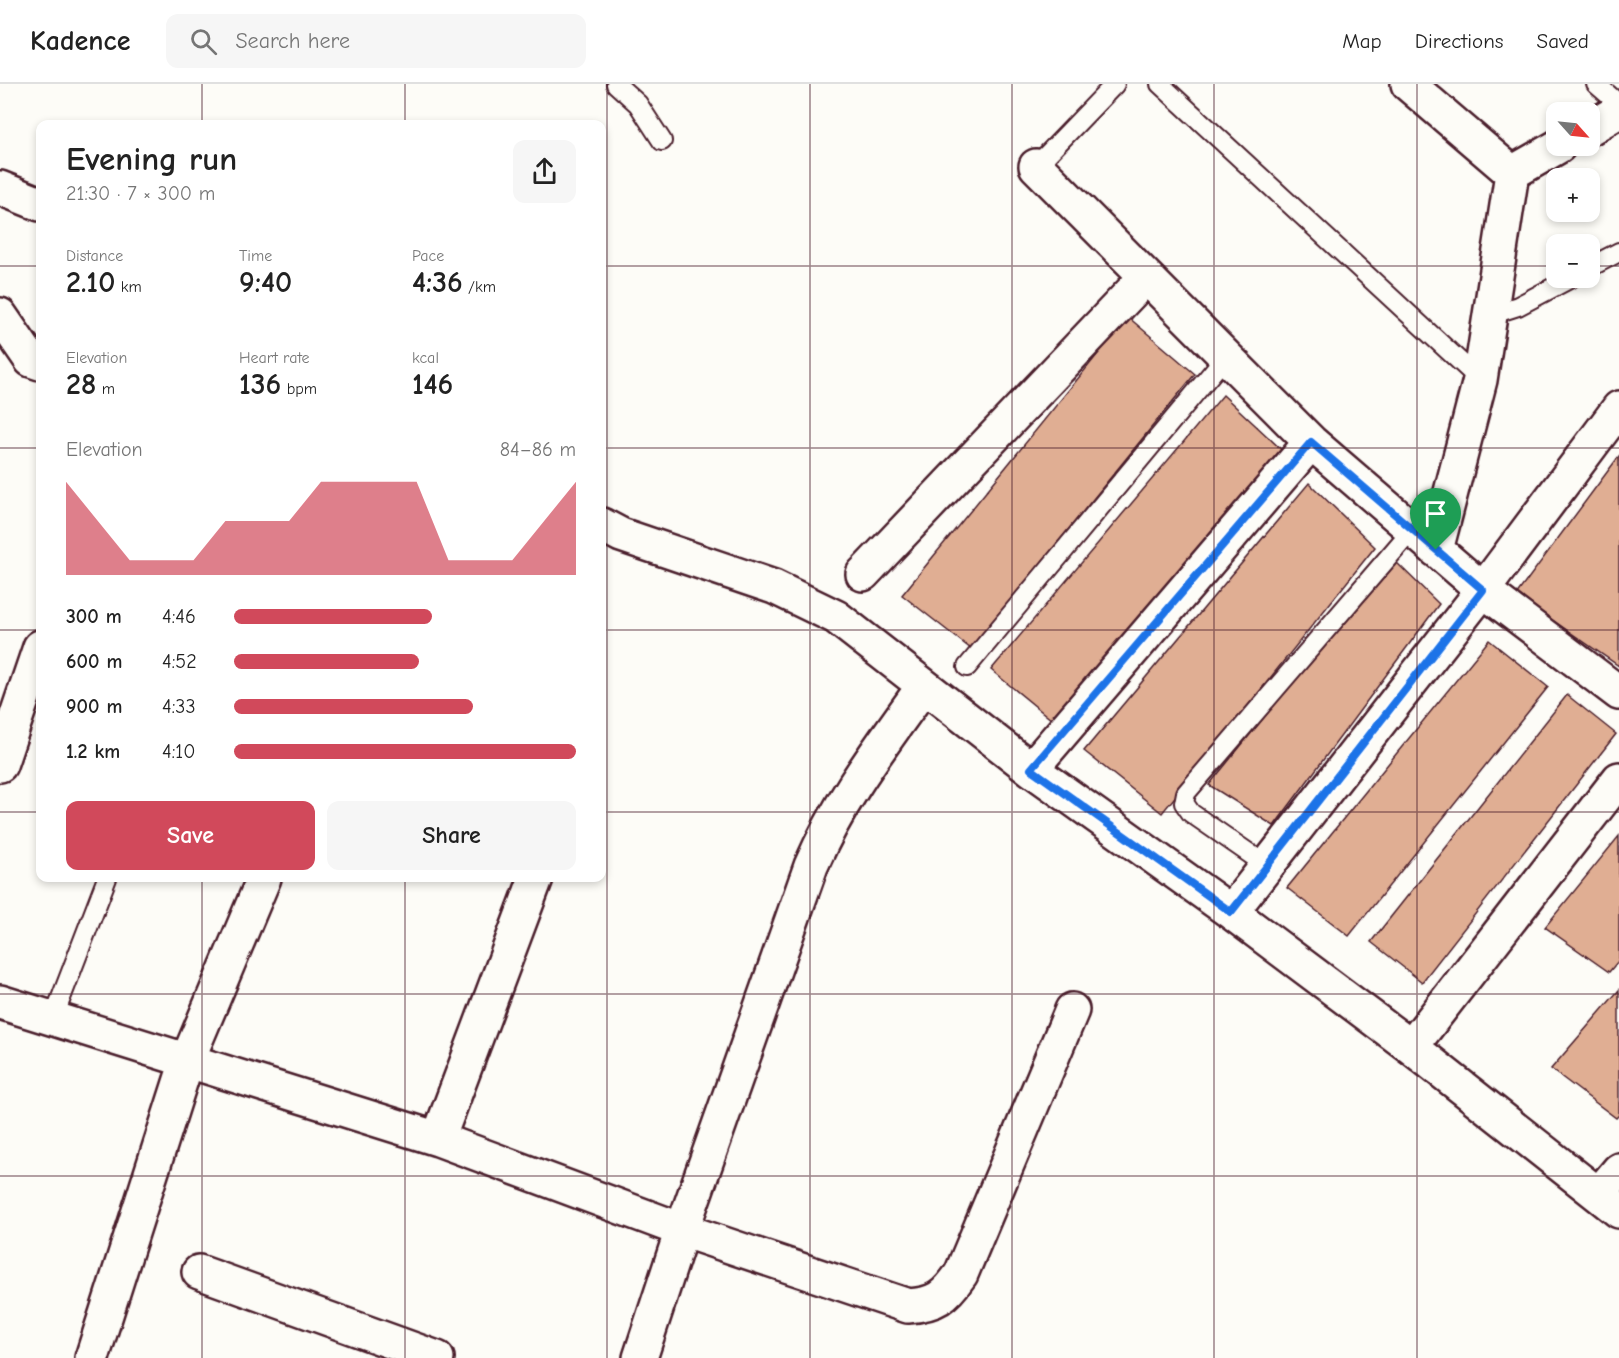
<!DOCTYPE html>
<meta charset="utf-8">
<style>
body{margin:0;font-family:"Comic Neue",sans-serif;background:#f6f6f6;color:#222;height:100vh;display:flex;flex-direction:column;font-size:22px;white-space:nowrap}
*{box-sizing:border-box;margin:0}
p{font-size:20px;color:#767676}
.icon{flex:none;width:33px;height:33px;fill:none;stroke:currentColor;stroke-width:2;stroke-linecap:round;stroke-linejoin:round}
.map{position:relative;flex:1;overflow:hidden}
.details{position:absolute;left:36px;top:36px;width:570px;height:762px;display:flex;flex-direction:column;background:#fff;border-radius:12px;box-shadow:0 3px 9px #0003}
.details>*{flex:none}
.needle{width:39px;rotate:117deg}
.buttons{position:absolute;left:1546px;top:18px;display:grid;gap:12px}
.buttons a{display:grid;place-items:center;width:54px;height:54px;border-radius:12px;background:#fff;box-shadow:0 3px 9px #0003;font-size:30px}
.pin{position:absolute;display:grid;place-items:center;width:51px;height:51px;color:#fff;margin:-62px -26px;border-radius:50% 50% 50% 0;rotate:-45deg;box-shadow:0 0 6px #0007}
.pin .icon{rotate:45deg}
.round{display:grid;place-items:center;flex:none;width:63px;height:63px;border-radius:12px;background:#f6f6f6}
.head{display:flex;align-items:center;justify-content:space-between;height:102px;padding:0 30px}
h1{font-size:33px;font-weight:800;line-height:45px}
.stats{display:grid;grid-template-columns:repeat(3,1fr);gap:9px;height:102px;padding:6px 30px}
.stats div{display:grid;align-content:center}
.stats b{font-size:30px;font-weight:800}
.stats small{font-size:16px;font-weight:400}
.stats p{font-size:16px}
.chart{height:168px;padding:12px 30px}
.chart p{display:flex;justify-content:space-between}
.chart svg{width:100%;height:108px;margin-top:6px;fill:#d1495b;opacity:.7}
.primary-button{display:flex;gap:12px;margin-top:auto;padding:12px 30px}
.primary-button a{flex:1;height:69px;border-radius:12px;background:#d1495b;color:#fff;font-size:24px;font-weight:800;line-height:69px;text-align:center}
.primary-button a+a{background:#f6f6f6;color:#222}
ul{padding:0 30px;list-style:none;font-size:20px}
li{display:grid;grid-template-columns:96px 72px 1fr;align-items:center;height:45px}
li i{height:15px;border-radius:8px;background:#d1495b}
header{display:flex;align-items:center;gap:36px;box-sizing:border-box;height:84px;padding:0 30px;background:#fff;border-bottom:2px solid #e0e0e0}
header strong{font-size:28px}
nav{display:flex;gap:33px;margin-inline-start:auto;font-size:21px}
.search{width:420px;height:54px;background:#f6f6f6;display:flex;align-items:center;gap:15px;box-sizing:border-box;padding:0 21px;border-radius:12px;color:#767676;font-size:22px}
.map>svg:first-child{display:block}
</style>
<header>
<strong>Kadence</strong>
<div class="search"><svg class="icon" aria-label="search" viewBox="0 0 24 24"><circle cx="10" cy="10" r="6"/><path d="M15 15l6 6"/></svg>Search here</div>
<nav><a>Map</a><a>Directions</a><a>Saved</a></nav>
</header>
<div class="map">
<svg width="1619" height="1274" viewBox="0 0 1619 1274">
<rect width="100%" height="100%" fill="#fdfcf7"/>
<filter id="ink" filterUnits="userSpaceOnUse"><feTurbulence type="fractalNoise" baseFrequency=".0167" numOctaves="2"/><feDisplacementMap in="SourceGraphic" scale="12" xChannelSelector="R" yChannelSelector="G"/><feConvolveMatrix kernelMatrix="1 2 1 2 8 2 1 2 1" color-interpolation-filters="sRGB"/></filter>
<g filter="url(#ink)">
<!-- building -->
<path fill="#e0ae93" stroke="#4a1f2b" stroke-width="1.5" d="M1128,233L1195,290L971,565L902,511Z
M1223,311L1284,368L1052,636L991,586Z
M1619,372V582L1516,511Z
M1309,399L1375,463L1162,729L1084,667Z
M1393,475L1439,520L1274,742L1209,701Z
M1489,556L1548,603L1349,852L1287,804Z
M1567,611L1616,650L1422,898L1371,858Z
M1619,752V876L1609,888L1545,843Z
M1619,906V1031L1616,1034L1551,985Z"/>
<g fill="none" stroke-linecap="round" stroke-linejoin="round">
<defs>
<path id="lane" d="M616,0L638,20L662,57
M1160,0L1480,296
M1596,0L1619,20
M1036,82L1115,0
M1590,183L1619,168
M1490,231L1518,222L1571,194
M967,583L1226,272
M1266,781L1191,729L1184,719L1186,709L1411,447
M53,935L107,794"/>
<path id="street" d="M1408,0L1512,89L1559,62
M1590,44L1619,27
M1036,82L1311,358L1483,506L1619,609
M0,104L40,120
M0,231L31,276L40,279
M602,441L621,451L774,503L836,533L1031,685L1231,828L1411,963L1619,1127
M1436,466L1480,296L1512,89
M863,490L1146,193
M0,681L40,563
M1031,685L1311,358
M1231,828L1483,506L1619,324
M0,918L438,1055L682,1146L908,1222C936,1220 945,1213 961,1190L1072,926
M1411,963L1619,695
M438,1055L536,794
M1599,1110L1619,1086
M199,1188L437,1274
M92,1274L187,977L264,794
M640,1274L682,1146L811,782C840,715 881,662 923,603"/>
</defs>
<!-- lane casing -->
<use href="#lane" stroke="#4a1f2b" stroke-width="22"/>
<!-- street casing -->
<use href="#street" stroke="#4a1f2b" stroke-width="38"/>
<!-- lane -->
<use href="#lane" stroke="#fdfcf7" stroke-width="18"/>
<!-- street -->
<use href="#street" stroke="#fdfcf7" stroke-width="33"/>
</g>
</g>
<g fill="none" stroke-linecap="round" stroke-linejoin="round" filter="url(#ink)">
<defs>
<path id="route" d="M1311,358L1483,506L1231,828L1031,685Z"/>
</defs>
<!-- route casing -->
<use href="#route" stroke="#fff" stroke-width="12"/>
<!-- route -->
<use href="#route" stroke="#1a73e8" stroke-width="8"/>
</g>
<!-- grid -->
<path fill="none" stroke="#4a1f2b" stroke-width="1.5" stroke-opacity="0.55" d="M202,0V40M405,0V40M607,0V1274M810,0V1274M1012,0V1274M1214,0V1274M1417,0V1274M0,182H40M602,182H1557M1590,182H1619M0,364H40M602,364H1619M0,546H40M602,546H1619M0,728H40M602,728H1619M202,794V1274M405,794V1274M0,910H1619M0,1092H1619"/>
</svg>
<div class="buttons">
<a><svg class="needle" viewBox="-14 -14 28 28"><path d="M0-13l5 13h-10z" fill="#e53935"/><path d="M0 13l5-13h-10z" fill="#767676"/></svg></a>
<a>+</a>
<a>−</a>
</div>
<div class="pin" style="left:1436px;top:466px;background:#1e9e55"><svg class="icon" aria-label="arrive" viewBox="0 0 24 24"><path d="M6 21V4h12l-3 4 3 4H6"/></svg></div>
<section class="details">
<div class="head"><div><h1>Evening run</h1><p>21:30 · 7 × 300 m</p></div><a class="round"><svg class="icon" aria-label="share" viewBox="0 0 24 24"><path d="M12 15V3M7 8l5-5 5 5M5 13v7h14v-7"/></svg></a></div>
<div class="stats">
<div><p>Distance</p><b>2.10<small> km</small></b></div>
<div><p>Time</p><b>9:40</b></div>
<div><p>Pace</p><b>4:36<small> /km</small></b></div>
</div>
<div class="stats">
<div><p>Elevation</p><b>28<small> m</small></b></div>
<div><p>Heart rate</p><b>136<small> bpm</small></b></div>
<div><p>kcal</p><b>146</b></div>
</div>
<div class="chart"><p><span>Elevation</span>84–86 m</p>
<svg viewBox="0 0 160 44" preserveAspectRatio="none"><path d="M0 44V6L10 22L20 38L30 38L40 38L50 22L60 22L70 22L80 6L90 6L100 6L110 6L120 38L130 38L140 38L150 22L160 6V44z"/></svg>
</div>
<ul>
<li><b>300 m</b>4:46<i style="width:58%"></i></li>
<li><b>600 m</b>4:52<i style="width:54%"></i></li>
<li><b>900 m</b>4:33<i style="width:70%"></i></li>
<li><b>1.2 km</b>4:10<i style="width:100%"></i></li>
</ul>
<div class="primary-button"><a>Save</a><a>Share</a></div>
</section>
</div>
